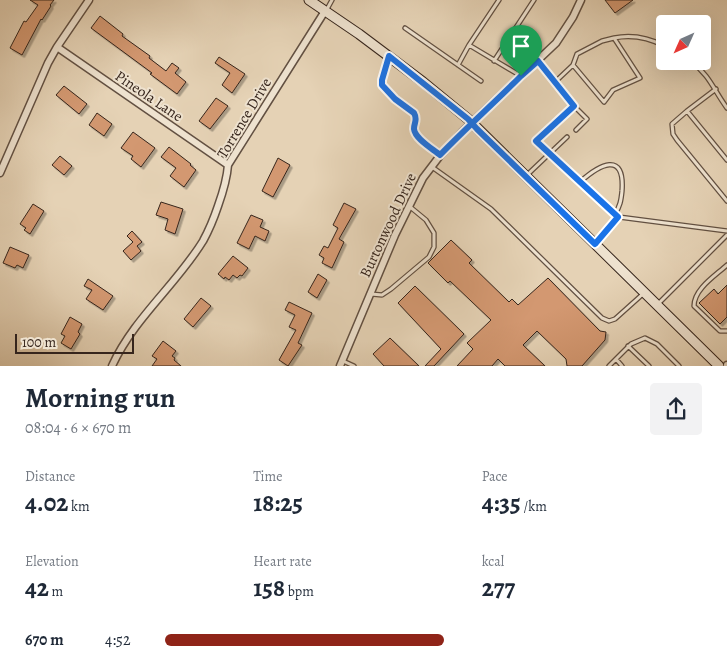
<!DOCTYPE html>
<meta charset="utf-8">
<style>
body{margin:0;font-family:Alegreya,serif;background:#f2f2f3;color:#1f2937;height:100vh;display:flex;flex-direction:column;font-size:19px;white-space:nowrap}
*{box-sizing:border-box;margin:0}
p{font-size:16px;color:#747a83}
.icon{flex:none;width:28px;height:28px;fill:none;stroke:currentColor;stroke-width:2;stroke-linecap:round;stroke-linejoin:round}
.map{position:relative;height:366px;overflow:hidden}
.details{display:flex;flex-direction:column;background:#fff;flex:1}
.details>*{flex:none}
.needle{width:32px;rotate:225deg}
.tools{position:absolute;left:656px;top:15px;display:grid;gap:10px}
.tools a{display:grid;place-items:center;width:55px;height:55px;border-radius:5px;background:#fff;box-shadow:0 5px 20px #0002;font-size:25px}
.scale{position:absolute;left:15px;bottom:12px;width:119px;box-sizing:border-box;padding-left:5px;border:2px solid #36251c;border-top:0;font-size:14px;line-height:18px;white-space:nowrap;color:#36251c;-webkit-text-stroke:4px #eee2cf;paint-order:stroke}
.pin{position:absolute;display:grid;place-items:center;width:42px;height:42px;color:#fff;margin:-51px -21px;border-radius:50% 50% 50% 0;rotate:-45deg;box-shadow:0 0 5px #0007}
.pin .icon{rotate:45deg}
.round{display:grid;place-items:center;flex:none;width:52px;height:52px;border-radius:5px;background:#f2f2f3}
.summary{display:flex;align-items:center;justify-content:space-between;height:85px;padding:0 25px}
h1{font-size:28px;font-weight:700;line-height:38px}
.metrics{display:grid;grid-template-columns:repeat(3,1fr);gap:8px;height:85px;padding:5px 25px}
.metrics div{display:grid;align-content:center}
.metrics b{font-size:25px;font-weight:700}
.metrics small{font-size:14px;font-weight:400}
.metrics p{font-size:14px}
ul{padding:0 25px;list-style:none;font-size:16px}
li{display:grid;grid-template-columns:80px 60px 1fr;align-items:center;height:38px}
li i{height:12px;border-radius:6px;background:#8f2418}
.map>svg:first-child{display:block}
</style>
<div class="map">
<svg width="727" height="366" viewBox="0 0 727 366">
<defs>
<filter id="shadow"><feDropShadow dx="2.5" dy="2.5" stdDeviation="0" flood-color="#0004"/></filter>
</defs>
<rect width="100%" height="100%" fill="#e5d2b5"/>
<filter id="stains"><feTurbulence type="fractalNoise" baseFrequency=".004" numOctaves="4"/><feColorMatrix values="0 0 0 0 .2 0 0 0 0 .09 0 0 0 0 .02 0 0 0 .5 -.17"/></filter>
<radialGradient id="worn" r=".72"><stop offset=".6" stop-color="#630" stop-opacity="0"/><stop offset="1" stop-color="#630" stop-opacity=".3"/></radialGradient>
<!-- building -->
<path fill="#d39871" stroke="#36251c" filter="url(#shadow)" d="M30,0H54L50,5L51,6L42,20L41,19L22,55L10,48L24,21L26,22L38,5Z
M605,0H633L615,13Z
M100,16L123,34L122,36L150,56L149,58L166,71L172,63L179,68L175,73L186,82L177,94L150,74L152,73L91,28Z
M219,57L245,74L232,93L222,85L230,73L215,63Z
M64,86L87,104L79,114L56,95Z
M216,98L228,106L210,129L199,121Z
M97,113L112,124L104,136L89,125Z
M133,132L155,148L141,167L131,159L133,156L121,148Z
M169,147L191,164L190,165L196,170L184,187L170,176L176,168L161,157Z
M60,156L72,166L64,175L52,165Z
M278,158L290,165L273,197L262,191Z
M161,202L183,209L175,234L165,230L168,219L156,215Z
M344,203L356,209L339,239L344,242L332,268L322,263L324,258L319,255L324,246L328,248L338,228L333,225Z
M33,204L44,211L30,234L24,230L26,228L20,224Z
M251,215L263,220L260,227L269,231L265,241L255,236L249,249L237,243Z
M132,231L142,242L137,246L141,251L131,260L123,251L133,242L127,236Z
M451,240L472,260L469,263L509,302L512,299L518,305L548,278L600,331L606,332L605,340L582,366H567L566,359L537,331L523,345L545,366H505L498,359L492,366H457L473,349L467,343L491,320L450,281L448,283L428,263Z
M10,247L29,255L23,268L17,265L15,268L3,263Z
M233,256L248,268L242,276L240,275L237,278L233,275L229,280L225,277L224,279L218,274Z
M318,274L327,280L317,298L308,292Z
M88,279L113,296L103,310L86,299L92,290L84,286Z
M727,285V317L720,324L699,303L714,289L718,294Z
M415,286L464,334L434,366H425L441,349L398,303Z
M201,298L211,306L193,327L184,319Z
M289,302L312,313L298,343L302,345L288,366L279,360L296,330L289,327L295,315L285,310Z
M70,317L82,324L78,332L80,334L71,349L61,343L65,336L61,334Z
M390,338L419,366H384L373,354Z
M163,341L176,351L172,356L175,358L174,360L181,366H152L157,359L152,356Z"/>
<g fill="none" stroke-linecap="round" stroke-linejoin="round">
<defs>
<path id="lane" d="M499,0L469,45L521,76
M326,11L332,0
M405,28L481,81
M614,38C632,34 649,38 665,46
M388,59C385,69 379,80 385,90L414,113C418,120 414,122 414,129C415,139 432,149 440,155
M494,61L534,0
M538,61L574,106L536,141L618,217L595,244
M691,61C711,77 713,89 727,108
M458,65L469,45
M555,82L573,65L577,54L602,41L614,38L640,78L613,90L604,102L573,65
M574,106L587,119L576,130
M687,111L716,89
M727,160L687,111L672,124L673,134L677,140L727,201
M432,167L491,209L602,318L609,321L615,319L644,293
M527,175L567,137
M580,182C599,165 625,150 622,191C621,201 620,206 615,214
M619,217L727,231
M727,265C715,276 694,289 694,306L720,331H727
M371,294L382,295L391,289L429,257L434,247V233L426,220L409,206
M658,304L727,235
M628,346L649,366
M616,359L622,366
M343,361L354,366
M609,366L631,344L645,338L657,344L679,366"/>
<path id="street" d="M57,47L228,165
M0,173L48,63L57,47L89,0
M112,366C134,318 176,285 203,241C209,230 214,218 218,206C223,192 227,179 228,165L325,11
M340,366L395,235L423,178L439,157L462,132L556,43L573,17L581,0
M727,366V365"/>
<path id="secondary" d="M309,0L359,34L423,82L468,119L719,366"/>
</defs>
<!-- lane casing -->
<use href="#lane" stroke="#625042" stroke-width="5.5"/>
<!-- street casing -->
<use href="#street" stroke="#625042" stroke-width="9"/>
<!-- secondary casing -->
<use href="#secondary" stroke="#36251c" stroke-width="11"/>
<!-- lane -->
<use href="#lane" stroke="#eee2cf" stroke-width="3"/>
<!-- street -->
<use href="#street" stroke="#eee2cf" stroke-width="6"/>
<!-- secondary -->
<use href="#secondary" stroke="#eee2cf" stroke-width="9"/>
</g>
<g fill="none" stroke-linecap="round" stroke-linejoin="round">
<defs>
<path id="route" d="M521,76C494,103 466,128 440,155C433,149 415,139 414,129C414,122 418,120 414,113L395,99L382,85V80L389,56L468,119L477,129L595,244L618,217L536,141L574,106L538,61L521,76"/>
</defs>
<!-- route casing -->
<use href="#route" stroke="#fff" stroke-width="10"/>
<!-- route -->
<use href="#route" stroke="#1a73e8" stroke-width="6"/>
</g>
<g text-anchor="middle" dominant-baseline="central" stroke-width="4" stroke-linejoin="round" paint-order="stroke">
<!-- street labels -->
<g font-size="15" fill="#36251c" stroke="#eee2cf">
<text transform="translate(149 96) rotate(34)">Pineola Lane</text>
<text transform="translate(244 118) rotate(-59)">Torrence Drive</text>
<text transform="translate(388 225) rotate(-65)">Burtonwood Drive</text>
</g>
</g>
<rect width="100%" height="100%" filter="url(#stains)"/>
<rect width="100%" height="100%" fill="url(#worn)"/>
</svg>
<div class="tools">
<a><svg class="needle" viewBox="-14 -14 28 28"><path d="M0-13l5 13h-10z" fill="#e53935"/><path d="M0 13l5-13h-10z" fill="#747a83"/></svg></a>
</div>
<div class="scale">100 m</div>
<div class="pin" style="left:521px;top:76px;background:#1e9e55"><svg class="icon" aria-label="arrive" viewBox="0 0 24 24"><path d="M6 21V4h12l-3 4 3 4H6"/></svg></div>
</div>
<section class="details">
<div class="summary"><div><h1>Morning run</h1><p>08:04 · 6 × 670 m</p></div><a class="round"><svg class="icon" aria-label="share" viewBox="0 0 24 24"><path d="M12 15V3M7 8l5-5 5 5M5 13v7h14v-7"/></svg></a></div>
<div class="metrics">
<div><p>Distance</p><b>4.02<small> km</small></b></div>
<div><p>Time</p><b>18:25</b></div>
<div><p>Pace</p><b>4:35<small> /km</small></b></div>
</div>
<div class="metrics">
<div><p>Elevation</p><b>42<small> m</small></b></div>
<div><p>Heart rate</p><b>158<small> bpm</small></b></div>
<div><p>kcal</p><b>277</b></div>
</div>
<ul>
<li><b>670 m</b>4:52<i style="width:52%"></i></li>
</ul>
</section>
